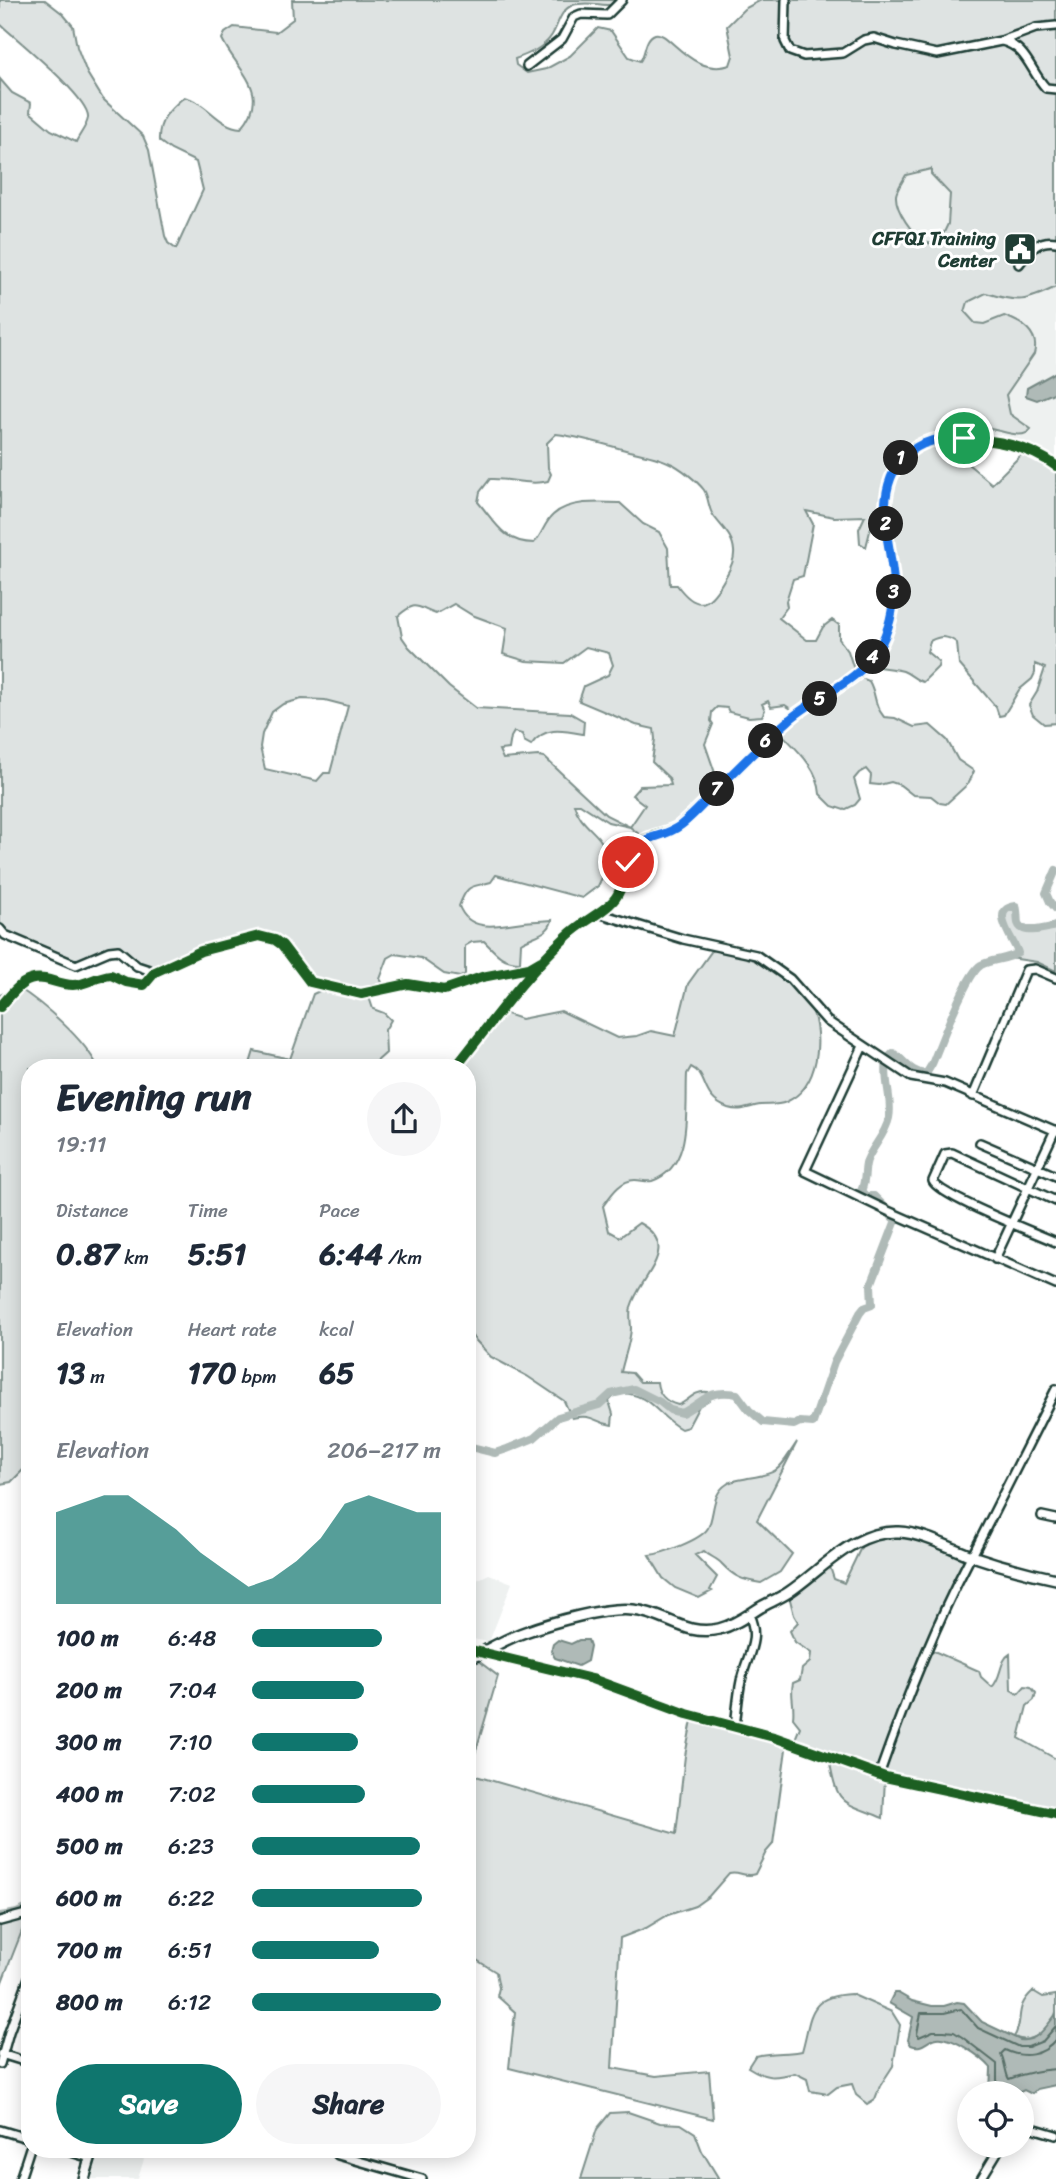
<!DOCTYPE html>
<meta charset="utf-8">
<style>
body{margin:0;font-family:Sriracha,sans-serif;background:#f6f6f7;color:#1f2937;height:100vh;display:flex;flex-direction:column;font-size:26px;white-space:nowrap}
*{box-sizing:border-box;margin:0}
p{font-size:23px;color:#747a83}
.icon{flex:none;width:38px;height:38px;fill:none;stroke:currentColor;stroke-width:2;stroke-linecap:round;stroke-linejoin:round}
.map{position:relative;flex:1;overflow:hidden}
.sheet{position:absolute;left:21px;top:1059px;width:455px;height:1099px;display:flex;flex-direction:column;background:#fff;border-radius:28px;box-shadow:0 4px 18px #0003}
.sheet>*{flex:none}
.buttons{position:absolute;left:957px;top:2081px;display:grid;gap:14px}
.buttons a{display:grid;place-items:center;width:77px;height:77px;border-radius:50%;background:#fff;box-shadow:0 4px 18px #0003;font-size:35px}
.pin{position:absolute;display:grid;place-items:center;width:60px;height:60px;color:#fff;margin:-30px;border:4px solid #fff;border-radius:50%;box-shadow:0 2px 7px #0007}
.km{position:absolute;width:35px;height:35px;margin:-18px;border-radius:50%;background:#222;color:#fff;font-size:19px;line-height:35px;text-align:center}
.round{display:grid;place-items:center;flex:none;width:74px;height:74px;border-radius:37px;background:#f6f6f7}
.summary{display:flex;align-items:center;justify-content:space-between;height:119px;padding:0 35px}
h1{font-size:38px;font-weight:800;line-height:52px}
.metrics{display:grid;grid-template-columns:repeat(3,1fr);gap:10px;height:119px;padding:7px 35px}
.metrics div{display:grid;align-content:center}
.metrics b{font-size:30px;font-weight:800}
.metrics small{font-size:19px;font-weight:400}
.metrics p{font-size:19px}
.chart{height:196px;padding:14px 35px}
.chart p{display:flex;justify-content:space-between}
.chart svg{width:100%;height:126px;margin-top:7px;fill:#0f766e;opacity:.7}
.button{display:flex;gap:14px;margin-top:auto;padding:14px 35px}
.button a{flex:1;height:80px;border-radius:42px;background:#0f766e;color:#fff;font-size:28px;font-weight:800;line-height:80px;text-align:center}
.button a+a{background:#f6f6f7;color:#1f2937}
ul{padding:0 35px;list-style:none;font-size:23px}
li{display:grid;grid-template-columns:112px 84px 1fr;align-items:center;height:52px}
li i{height:18px;border-radius:9px;background:#0f766e}
.map>svg:first-child{display:block}
</style>
<div class="map">
<svg width="1056" height="2179" viewBox="0 0 1056 2179">
<rect width="100%" height="100%" fill="#fff"/>
<filter id="ink" filterUnits="userSpaceOnUse"><feTurbulence type="fractalNoise" baseFrequency=".0143" numOctaves="2"/><feDisplacementMap in="SourceGraphic" scale="14" xChannelSelector="R" yChannelSelector="G"/><feConvolveMatrix kernelMatrix="1 2 1 2 8 2 1 2 1" color-interpolation-filters="sRGB"/></filter>
<g filter="url(#ink)">
<!-- built -->
<path fill="#eef1f0" d="M931,169L939,184L950,194L948,224L938,245L926,242L916,234L899,210L897,203L896,193L906,175Z
M1056,287V466L1026,450L946,437L952,432L970,425L996,429L1020,437V420L1010,414L1006,395L1034,354L1004,316L984,324L970,320L965,312L968,302L986,293L1010,300H1030Z
M489,1574L512,1583L489,1642L467,1638V1585Z
M101,2149H112L144,2159L138,2179H92Z"/>
<!-- green -->
<path fill="#dee3e2" stroke="#7e908b" stroke-width="2" fill-rule="evenodd" d="M0,0H45L63,14L73,26L77,47L87,73L103,99L143,136L149,150L165,236L168,243L176,249L203,190L196,162L171,150L159,141C158,120 169,110 184,97C207,101 218,127 241,128C273,92 237,71 222,39L225,33L234,27L276,32L293,19L292,0H615L611,5C599,5 585,1 573,5C559,11 559,24 552,35C544,48 529,54 515,59L516,65L527,73L546,69L570,56L598,28L611,31L629,57L640,61C646,54 644,38 655,34C668,29 692,78 730,65L733,56L727,26L744,9L761,0H1056V287C1025,302 1019,303 986,293L968,302L965,312L975,323L984,324L1004,316C1021,322 1040,332 1034,354L1006,395L1010,414L1031,429C1018,448 978,410 947,437L962,447L968,464L992,484L1026,450L1056,466V723L1044,724L1033,715L1029,705L1037,692L1045,668L1035,664V673L1032,679L1019,690L1004,715L999,716L996,707L959,664L957,643C947,635 940,636 930,641L927,652L939,662L938,667L923,682C915,680 911,674 903,671C892,668 880,668 868,665L880,647L894,602L885,515L871,527L866,547L860,543L859,529L865,516L834,517L806,511L813,524L803,576L793,579L786,601L787,607L779,618L807,640H816L823,627L832,620L839,625V639L848,651L856,676L869,681C877,695 873,704 884,717L895,718L914,727L930,725L947,740L958,760L974,771L969,783L946,804L940,803L931,796L913,795L900,785L891,782L879,785L870,784L871,775L866,769L859,773L854,779L860,799L855,805L844,810L832,806L820,794C818,767 796,749 778,730L797,713L785,705L771,707L768,701L762,704L765,710L762,716L749,717L729,712L727,708L717,707L712,712L711,721L713,724L705,744L715,773L709,792L689,818L645,839L630,827L608,822L580,804H574C578,819 588,826 598,837C604,845 605,848 614,854L598,886L582,898L496,875L491,882C470,888 468,883 459,906C470,934 500,925 523,922C533,921 542,921 552,920C549,935 533,935 521,943L520,962C502,962 496,953 484,941L472,942L465,946V974L460,977L444,974L421,958L395,954L388,958L380,979L386,988L368,994L373,1009L384,1013L391,1020L385,1030L386,1053L376,1062L375,1067H249L254,1051L290,1059L313,994L326,988L310,982L289,953L267,938L230,943L155,972L144,970L118,950L76,965L0,929V79L12,93L31,103L30,112L51,130L76,142C79,135 87,126 88,118C91,99 16,39 0,24ZM931,169V174L950,194L948,224L938,245C934,244 930,244 926,242C913,236 895,210 896,195C897,189 903,181 906,175ZM556,434C581,437 604,444 629,451C643,454 658,457 670,463C680,467 697,481 704,490C709,498 708,508 713,515C721,527 733,535 734,551C735,560 730,569 726,576C711,604 699,615 677,585H670L668,548L659,532L643,524L620,503C600,502 569,500 553,515C544,523 542,535 534,543C504,543 495,522 478,502L480,492L490,479C509,478 530,486 548,481L551,474L548,468L547,443ZM454,604L472,615L507,628L503,654L526,661L564,663L586,647L609,653L613,665L608,675L584,686L579,701L636,725L654,729L655,739L652,762L669,778L671,785L640,786L632,795L645,805L630,827L606,815L544,757L538,756L503,759L499,750L509,749L511,737L514,732L522,734L524,741L531,745C544,726 562,730 583,734L584,721L570,713L476,708L449,687L409,647L402,637L398,616C416,600 416,607 436,614ZM302,699L325,700L348,706L330,773H324L317,781L265,769L260,747L262,734L272,712L283,704Z
M1010,906H1016C1018,911 1017,918 1018,923C1022,936 1047,928 1056,926V971L1037,962L1010,958L1017,953C1014,936 993,922 1010,906Z
M716,945C730,950 761,955 771,964C781,972 807,997 811,1007C823,1037 820,1087 786,1102C777,1106 768,1104 760,1105C748,1107 741,1112 728,1108C700,1098 709,1075 691,1067L687,1074C685,1108 694,1167 652,1181C646,1182 641,1180 635,1180C620,1180 611,1195 603,1206L609,1231L620,1237L639,1223C683,1247 640,1276 631,1307C629,1314 631,1322 631,1329C630,1343 624,1358 621,1372L632,1373L640,1382H657C658,1394 666,1402 678,1405C689,1401 694,1390 708,1392L709,1400L699,1406L688,1427L681,1429C654,1414 653,1393 617,1393L609,1401L613,1414L612,1425C593,1423 595,1413 572,1418L564,1401L527,1376L491,1357L467,1331V1068H455L500,1012L521,1019L561,1011L617,1038L637,1036L651,1031L675,1036L688,984Z
M17,987C44,1004 84,1039 98,1067L30,1068V1463L11,1482L0,1484V995Z
M797,1442L757,1520L792,1554L780,1572L761,1583C743,1580 735,1578 722,1564C717,1558 710,1557 704,1551L695,1555L717,1577L710,1590L712,1591L699,1598L675,1588L663,1578L649,1555C662,1554 701,1540 708,1528C715,1514 711,1494 727,1484C732,1480 741,1480 748,1478C781,1473 779,1469 797,1442Z
M898,1532L972,1556L927,1648L979,1671L981,1677L992,1687C1002,1678 999,1660 1010,1654L1011,1690L1018,1694L1025,1686L1031,1687L1036,1693L1034,1700L1027,1706L1019,1738L1056,1759V1814L885,1778L883,1818C840,1800 838,1807 829,1758L793,1744L800,1727L793,1718C795,1705 790,1695 793,1683L800,1680L802,1669L810,1662L811,1653L795,1642L790,1631L798,1622L794,1615L788,1592L828,1561L834,1579L844,1583L866,1537Z
M467,1649L481,1653L473,1657L498,1676L469,1774L676,1834L685,1756L692,1720L697,1717L787,1742L773,1844L766,1852L755,1874C744,1878 739,1870 729,1873L709,1896L695,1906L668,1915L646,1928L620,1938L612,2068L656,2076L709,2071L713,2119L509,2068L515,2012L497,1996L499,1988L496,1972L467,1954Z
M29,1913L0,1987V1921Z
M1033,1991L1043,1997L1056,1995C1056,2000 1056,2007 1056,2012C1053,2030 1030,2045 1014,2037C1025,2019 1013,2009 1033,1991Z
M851,1994L892,2012L900,2025L893,2066L880,2086L875,2099L867,2104L856,2095L852,2084L837,2087L828,2094L810,2091L807,2079L795,2073C774,2078 767,2079 748,2067L755,2056C771,2052 786,2054 802,2051C812,2016 807,1996 851,1994Z
M628,2112L660,2123L681,2124L695,2133L702,2151L719,2179H581L597,2129L610,2113Z"/>
<!-- water -->
<path fill="#afbab7" stroke="#758883" stroke-width="2" d="M1056,372V392L1037,400L1026,396L1027,388Z
M558,1640L571,1644L579,1640H588L590,1646L587,1661L578,1666L555,1658L551,1651L553,1644Z
M894,1993H898L912,2001L932,2006H944L957,2002L964,2003L982,2022L1020,2040C1037,2042 1046,2027 1056,2014V2085L1037,2089L1032,2094L1024,2090L1018,2093H990L991,2068C983,2058 951,2035 937,2038C926,2040 923,2050 911,2045L908,2040L913,2017L889,2003Z"/>
<g fill="none" stroke-linecap="round" stroke-linejoin="round">
<!-- shore -->
<path stroke="#596f68" stroke-width="2" d="M1056,2040C1043,2056 1023,2059 1005,2050L1001,2054C1005,2061 1006,2076 1009,2079C1022,2074 1042,2070 1056,2069
M997,2093V2064L962,2037L954,2032L944,2031H933L919,2037L917,2034L921,2013H944L961,2009L978,2028L1019,2047H1028L1043,2041L1056,2026"/>
<!-- river -->
<path stroke="#afbab7" stroke-width="8" d="M1056,870L1046,893L1050,902L1056,909
M889,1057L893,1053C905,1060 909,1072 926,1074L932,1064C940,1045 966,974 981,965C992,959 1006,960 1018,953C1015,941 987,909 1016,906C1018,911 1017,918 1018,923C1022,936 1047,928 1056,926
M883,1205L874,1196H866L861,1191C867,1179 863,1167 868,1158C874,1145 886,1133 889,1118C893,1099 883,1080 887,1062
M467,1446L495,1453L507,1449L534,1438L558,1417L599,1405L611,1394L634,1389L660,1402L670,1410L682,1413C705,1401 708,1389 737,1394L749,1410L763,1422L794,1425L800,1422L813,1423L834,1362L860,1313L864,1308L872,1305L871,1285L896,1220L892,1217
M0,1916L17,1913L30,1907"/>
<defs>
<path id="minor" d="M786,0L785,41L790,51L804,56L843,53L864,40L874,38L896,45L937,54L1001,41L1036,28L1056,26
M1002,41C1027,47 1030,71 1046,88L1056,89
M527,66L562,39L574,17L581,14L607,15L622,0
M1019,264C1030,251 1037,239 1056,242
M598,913L683,939L756,955L790,979L827,1021L911,1077L945,1083L1056,1131
M0,929L5,935L76,965L109,951L118,950L137,966L155,972
M0,1007C13,993 23,975 45,979C55,981 62,985 73,985C86,985 97,976 111,975L126,982L144,985L155,972L201,951L259,936L275,940L282,945L310,982L361,994L408,984L444,990L482,977L529,968L538,963
M863,1046L805,1171L888,1211L1056,1285
M455,1068C491,1023 525,975 567,936C580,923 597,916 610,904C628,889 621,862 636,846C647,834 666,835 679,826C718,793 750,752 790,719C819,694 861,683 880,647C889,630 894,610 894,591C894,570 888,549 886,528C882,475 902,434 961,438C995,440 1028,445 1056,466
M973,1096L1026,970L1035,969L1056,978
M980,1143L1056,1176
M1056,1201L952,1153L945,1154L933,1181C939,1196 1036,1233 1056,1242
M995,1259L1055,1130
M1042,1516L1056,1519
M972,1556L1056,1389
M467,1649L592,1679L687,1714L774,1737L885,1777L1056,1814
M735,1726C737,1711 738,1695 741,1681C746,1657 761,1640 749,1615
M879,1775C905,1701 933,1629 969,1560
M0,1921L30,1913
M1,2054L30,2063
M0,2064L9,2032L30,1975
M1022,2125L1056,2135
M0,2130L30,2139
M62,2149L90,2158
M333,2149L338,2155L422,2179
M20,2179L30,2148
M981,2179L1001,2146"/>
<path id="major" d="M467,1660C486,1651 505,1639 525,1632C553,1622 604,1607 633,1610C666,1613 685,1637 719,1629C735,1625 748,1615 761,1607C770,1602 780,1598 789,1592C823,1569 854,1530 899,1532C922,1533 948,1547 969,1555C998,1565 1027,1573 1056,1579
M84,2179L93,2149"/>
</defs>
<!-- minor casing -->
<use href="#minor" stroke="#1f3d34" stroke-width="12"/>
<!-- major casing -->
<use href="#major" stroke="#1f3d34" stroke-width="14"/>
<!-- minor -->
<use href="#minor" stroke="#fff" stroke-width="7"/>
<!-- major -->
<use href="#major" stroke="#fff" stroke-width="9"/>
<defs>
<path id="cycleway" d="M0,1007C13,993 23,975 45,979C55,981 62,985 73,985C86,985 97,976 111,975L126,982L144,985L155,972L201,951L259,936L275,940L282,945L310,982L361,994L408,984L444,990L482,977L529,968L541,961
M455,1068C491,1023 525,975 567,936C580,923 597,916 610,904C628,889 621,862 636,846C647,834 666,835 679,826C718,793 750,752 790,719C819,694 861,683 880,647C889,630 894,610 894,591C894,570 888,549 886,528C882,475 902,434 961,438C995,440 1028,445 1056,466
M467,1649L592,1679L687,1714L774,1737L885,1777L1056,1814"/>
</defs>
<!-- cycleway casing -->
<use href="#cycleway" stroke="#fff" stroke-width="15"/>
<!-- cycleway -->
<use href="#cycleway" stroke="#1b5e20" stroke-width="10"/>
</g>
</g>
<g fill="none" stroke-linecap="round" stroke-linejoin="round" filter="url(#ink)">
<defs>
<path id="route" d="M628,862C639,831 659,842 681,825C696,813 709,798 722,784C744,762 765,741 788,721C817,695 857,684 878,649C889,632 894,608 894,588C893,569 889,550 886,530C880,474 903,435 964,438"/>
</defs>
<!-- route casing -->
<use href="#route" stroke="#fff" stroke-width="14"/>
<!-- route -->
<use href="#route" stroke="#1a73e8" stroke-width="9"/>
</g>
<!-- icons -->
<defs>
<symbol id="civic-square" viewBox="-11 -11 22 22"><rect x="-9" y="-9" width="18" height="18" rx="4" fill="#1f3d34" stroke="#fff"/><path d="M-.6-6.5H3V-4.5H.6V-3L4-1V1h2V6H-6V1h2V-1L-.6-3ZM-1.2 2.5V6h2.4V2.5Z" fill="#fff"/></symbol>
</defs>
<g fill-rule="evenodd">
<use href="#civic-square" x="1001" y="230" width="38" height="38"/>
</g>
<g text-anchor="middle" dominant-baseline="central" stroke-width="6" stroke-linejoin="round" paint-order="stroke">
<!-- poi labels -->
<g font-size="19" font-weight="bold" fill="#1f3d34" stroke="#fff" text-anchor="end">
<text x="996" y="238">CFFQI Training<tspan x="996" dy="22">Center</tspan></text>
</g>
</g>
</svg>
<div class="buttons">
<a><svg class="icon" aria-label="locate" viewBox="0 0 24 24"><circle cx="12" cy="12" r="6"/><path d="M12 2v4M12 18v4M2 12h4M18 12h4"/></svg></a>
</div>
<div class="pin" style="left:964px;top:438px;background:#1e9e55"><svg class="icon" aria-label="arrive" viewBox="0 0 24 24"><path d="M6 21V4h12l-3 4 3 4H6"/></svg></div>
<div class="pin" style="left:628px;top:862px;background:#d93025"><svg class="icon" aria-label="check" viewBox="0 0 24 24"><path d="M5 12l5 5 9-10"/></svg></div>
<b class="km" style="left:901px;top:458px">1</b>
<b class="km" style="left:886px;top:524px">2</b>
<b class="km" style="left:894px;top:592px">3</b>
<b class="km" style="left:873px;top:657px">4</b>
<b class="km" style="left:820px;top:699px">5</b>
<b class="km" style="left:766px;top:741px">6</b>
<b class="km" style="left:717px;top:789px">7</b>
<section class="sheet">
<div class="summary"><div><h1>Evening run</h1><p>19:11</p></div><a class="round"><svg class="icon" aria-label="share" viewBox="0 0 24 24"><path d="M12 15V3M7 8l5-5 5 5M5 13v7h14v-7"/></svg></a></div>
<div class="metrics">
<div><p>Distance</p><b>0.87<small> km</small></b></div>
<div><p>Time</p><b>5:51</b></div>
<div><p>Pace</p><b>6:44<small> /km</small></b></div>
</div>
<div class="metrics">
<div><p>Elevation</p><b>13<small> m</small></b></div>
<div><p>Heart rate</p><b>170<small> bpm</small></b></div>
<div><p>kcal</p><b>65</b></div>
</div>
<div class="chart"><p><span>Elevation</span>206–217 m</p>
<svg viewBox="0 0 160 44" preserveAspectRatio="none"><path d="M0 44V12L10 9L20 6L30 6L40 12L50 18L60 26L70 32L80 38L90 35L100 29L110 21L120 9L130 6L140 9L150 12L160 12V44z"/></svg>
</div>
<ul>
<li><b>100 m</b>6:48<i style="width:69%"></i></li>
<li><b>200 m</b>7:04<i style="width:59%"></i></li>
<li><b>300 m</b>7:10<i style="width:56%"></i></li>
<li><b>400 m</b>7:02<i style="width:60%"></i></li>
<li><b>500 m</b>6:23<i style="width:89%"></i></li>
<li><b>600 m</b>6:22<i style="width:90%"></i></li>
<li><b>700 m</b>6:51<i style="width:67%"></i></li>
<li><b>800 m</b>6:12<i style="width:100%"></i></li>
</ul>
<div class="button"><a>Save</a><a>Share</a></div>
</section>
</div>
